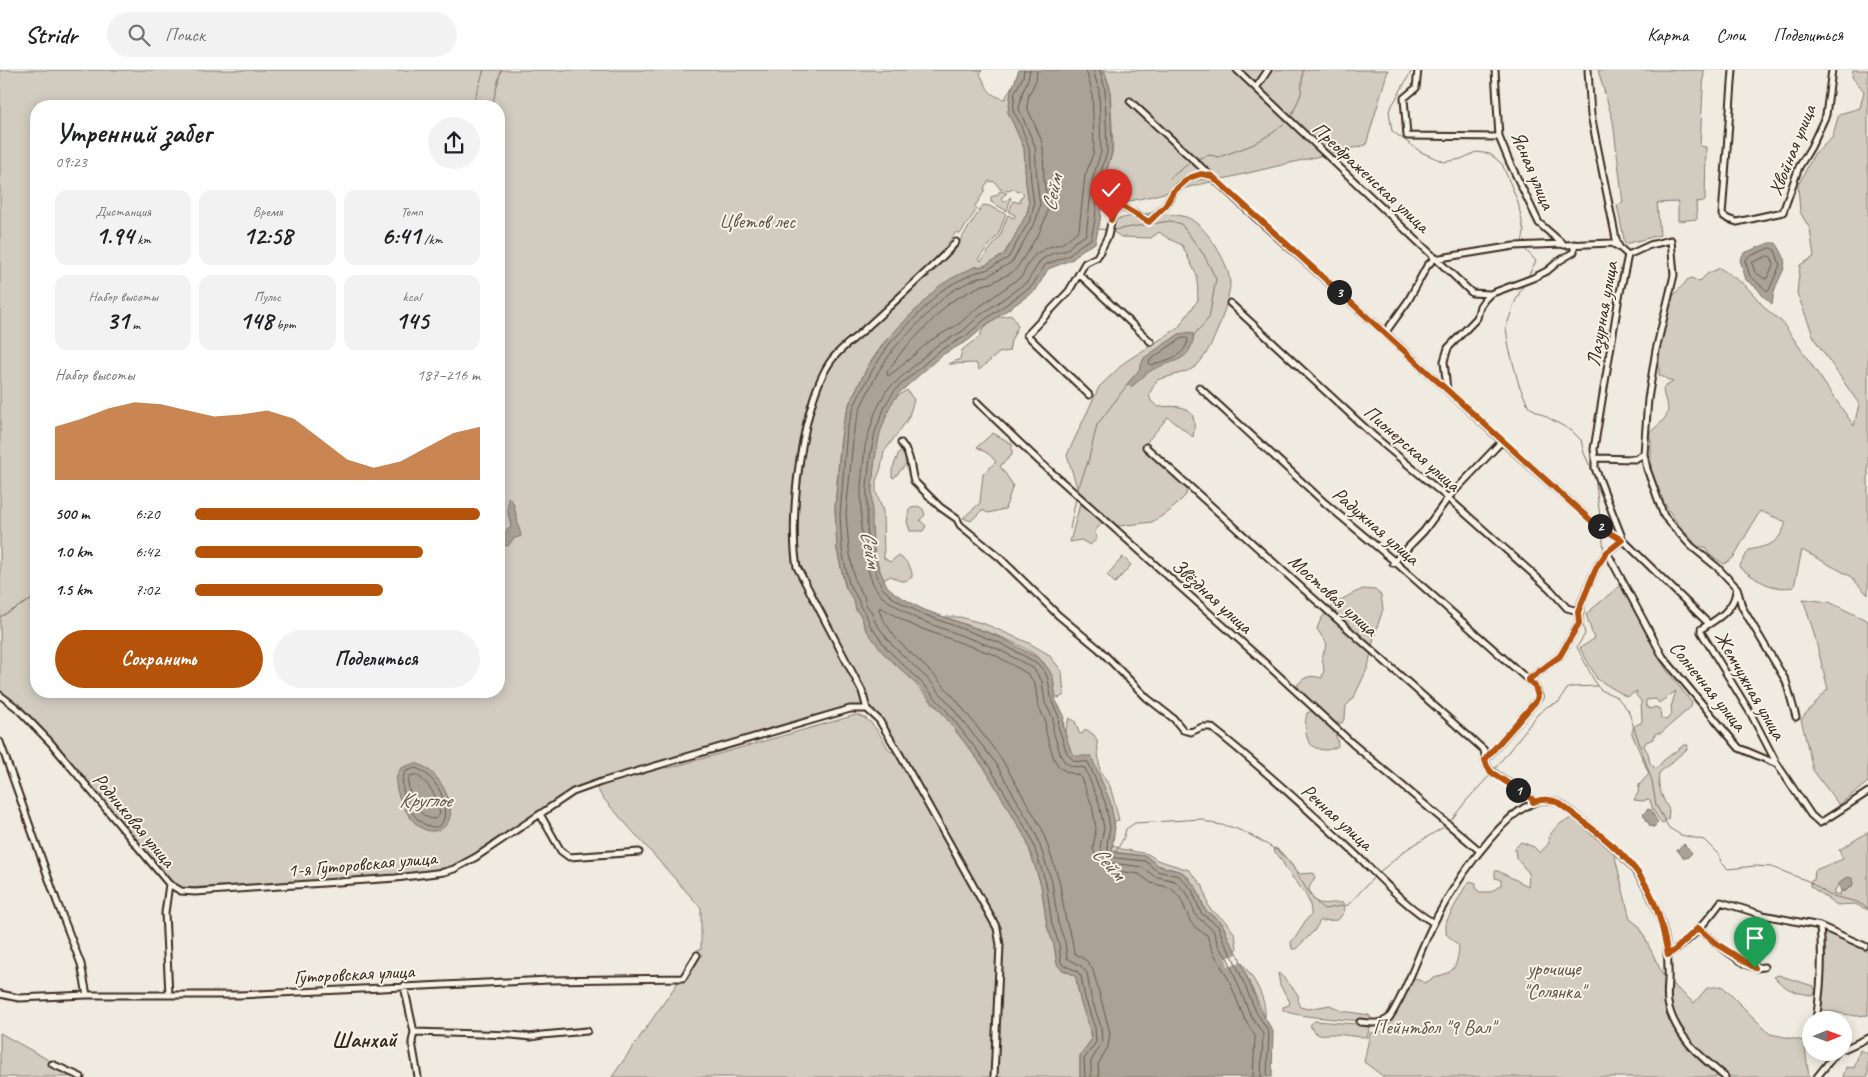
<!DOCTYPE html>
<html lang="ru">
<meta charset="utf-8">
<style>
body{margin:0;font-family:Caveat,sans-serif;background:#f2f2f2;color:#202124;height:100vh;display:flex;flex-direction:column;font-size:19px;white-space:nowrap}
*{box-sizing:border-box;margin:0}
p{font-size:16px;color:#757577}
.icon{flex:none;width:28px;height:28px;fill:none;stroke:currentColor;stroke-width:2;stroke-linecap:round;stroke-linejoin:round}
.map{position:relative;flex:1;overflow:hidden}
.details{position:absolute;left:30px;top:30px;width:475px;height:598px;display:flex;flex-direction:column;background:#fff;border-radius:20px;box-shadow:0 2px 12px #0003}
.details>*{flex:none}
.needle{width:32px;rotate:89deg}
.controls{position:absolute;left:1802px;top:941px;display:grid;gap:10px}
.controls a{display:grid;place-items:center;width:50px;height:50px;border-radius:50%;background:#fff;box-shadow:0 2px 12px #0003;font-size:25px}
.pin{position:absolute;display:grid;place-items:center;width:42px;height:42px;color:#fff;margin:-51px -21px;border-radius:50% 50% 50% 0;rotate:-45deg;box-shadow:0 0 5px #0007}
.pin .icon{rotate:45deg}
.km{position:absolute;width:25px;height:25px;margin:-12px;border-radius:50%;background:#222;color:#fff;font-size:14px;line-height:25px;text-align:center}
.round{display:grid;place-items:center;flex:none;width:52px;height:52px;border-radius:26px;background:#f2f2f2}
.headline{display:flex;align-items:center;justify-content:space-between;height:85px;padding:0 25px}
h1{font-size:28px;font-weight:700;line-height:38px}
.metrics{display:grid;grid-template-columns:repeat(3,1fr);gap:8px;height:85px;padding:5px 25px}
.metrics div{display:grid;align-content:center;border-radius:12px;background:#f2f2f2;text-align:center}
.metrics b{font-size:25px;font-weight:700}
.metrics small{font-size:14px;font-weight:400}
.metrics p{font-size:14px}
.chart{height:140px;padding:10px 25px}
.chart p{display:flex;justify-content:space-between}
.chart svg{width:100%;height:90px;margin-top:5px;fill:#b45309;opacity:.7}
.cta{display:flex;gap:10px;margin-top:auto;padding:10px 25px}
.cta a{flex:1;height:58px;border-radius:30px;background:#b45309;color:#fff;font-size:20px;font-weight:700;line-height:58px;text-align:center}
.cta a+a{background:#f2f2f2;color:#202124}
ul{padding:0 25px;list-style:none;font-size:16px}
li{display:grid;grid-template-columns:80px 60px 1fr;align-items:center;height:38px}
li i{height:12px;border-radius:6px;background:#b45309}
header{display:flex;align-items:center;gap:30px;box-sizing:border-box;height:70px;padding:0 25px;background:#fff;border-bottom:1px solid #e0e0e0}
header strong{font-size:24px}
nav{display:flex;gap:28px;margin-inline-start:auto;font-size:18px}
.search{width:350px;height:45px;background:#f2f2f2;display:flex;align-items:center;gap:12px;box-sizing:border-box;padding:0 18px;border-radius:28px;color:#757577;font-size:19px}
.map>svg:first-child{display:block}
</style>
<header>
<strong>Stridr</strong>
<div class="search"><svg class="icon" aria-label="search" viewBox="0 0 24 24"><circle cx="10" cy="10" r="6"/><path d="M15 15l6 6"/></svg>Поиск</div>
<nav><a>Карта</a><a>Слои</a><a>Поделиться</a></nav>
</header>
<div class="map">
<svg width="1868" height="1007" viewBox="0 0 1868 1007">
<rect width="100%" height="100%" fill="#efebe0"/>
<filter id="ink" filterUnits="userSpaceOnUse"><feTurbulence type="fractalNoise" baseFrequency=".02" numOctaves="2"/><feDisplacementMap in="SourceGraphic" scale="10" xChannelSelector="R" yChannelSelector="G"/><feConvolveMatrix kernelMatrix="1 2 1 2 8 2 1 2 1" color-interpolation-filters="sRGB"/></filter>
<g filter="url(#ink)">
<!-- green -->
<path fill="#d1cbc0" stroke="#867a6f" fill-rule="evenodd" d="M0,0H982L980,4C988,18 987,25 1005,29L1012,16L1008,42L1024,78L1026,113L1029,134L1026,146L1017,164L1002,186L984,196L975,197L943,214L886,270L868,296L850,332L844,350L840,374L835,438L837,480L845,516L854,531L856,540L861,546L865,558L936,637L948,631L955,660L991,707L1026,769L1041,815L1047,856L1054,875L1057,894L1061,899L1074,905L1076,908L1080,930L1089,956L1091,970L1080,986V1007H612L683,905L697,880L701,879V838L602,727L595,715L573,722L477,790L465,794L435,802L369,808L184,818L171,814L52,670L0,621ZM36,36H499V621H36ZM989,111L995,112L1000,119L1010,121L1013,118L1018,122L1020,120L1024,124L1020,129V133L1013,131L1009,142L1015,145L1014,148L1008,145L1000,166L981,191L978,189L998,165L1006,144L989,136L983,135L958,174L939,192L937,199L930,204L928,208L924,201L943,181L956,162L960,164L977,139L975,136L984,122L985,116ZM850,641H862L872,646L894,679L893,682L890,681C881,668 873,647 856,645L669,698L666,697L665,695Z
M1104,0H1388L1366,75L1101,138L1104,109L1112,83L1113,75L1110,18Z
M1598,0H1704L1700,76L1706,77L1705,131L1696,132L1697,149L1678,151V132L1657,133L1660,165L1625,174L1617,135L1623,133L1613,51Z
M1853,0H1868V525L1850,506L1802,480L1794,517C1771,521 1757,510 1739,497L1749,480C1771,475 1779,474 1786,452L1760,441L1733,488L1724,494L1710,485L1705,477H1697C1692,468 1686,464 1680,456C1668,441 1658,424 1653,406C1648,392 1654,377 1649,363C1656,357 1669,348 1668,338C1666,331 1663,325 1663,318L1673,312L1659,305C1659,279 1659,247 1674,225C1678,219 1684,216 1687,210L1692,208L1699,212L1707,204L1720,198L1745,215L1767,240L1782,252L1854,356L1859,334L1815,270L1797,223L1800,195L1814,187L1810,159L1800,142L1798,116L1814,84L1832,68L1839,44L1860,38L1864,21L1852,7Z
M1000,121L1007,123L1001,128L1004,132L1011,127L1007,141L991,132V127L997,125Z
M1151,143C1162,144 1175,144 1186,147C1205,153 1231,195 1230,215C1228,236 1212,282 1196,296C1190,302 1166,307 1157,310L1149,324L1151,331L1158,337C1183,335 1199,336 1193,367L1168,347L1146,373L1188,412L1186,425L1170,441L1152,452L1119,456L1102,453L1095,461L1097,469L1090,475L1081,470L1070,472L1081,430L1067,385L1099,317L1125,292L1178,258L1198,230L1197,206L1182,175L1169,169L1159,162L1151,168L1121,167L1111,160L1117,149Z
M1012,245L1018,256L1011,271L1009,281L999,283L979,300L976,293L949,294L960,289L962,280L980,266L983,258L998,247Z
M907,320L914,330L908,349L884,382L881,398L876,411V422L883,441L884,488L890,492L898,486C906,489 913,499 912,507C904,514 899,511 891,506L883,510C880,500 876,490 874,480C868,445 871,357 894,329C897,325 903,323 907,320Z
M993,363L1012,374V385L1000,396L1013,415L1005,439L988,443L982,440L971,451L963,448L980,433L983,404L996,392L990,385L977,377Z
M901,381H904L906,394L894,408L892,407V400L899,382Z
M918,436L923,439L925,445L920,450L926,456L923,461H910L907,452L909,439Z
M1123,487L1131,495L1115,513L1107,505Z
M1622,514L1636,541V544L1666,599L1692,633L1691,637L1661,663H1656L1653,669L1646,672L1644,676L1648,683L1650,693L1656,699L1664,690L1684,675H1688L1687,679L1659,703C1657,717 1663,729 1669,740L1668,749L1662,754L1653,740L1650,730L1648,729L1643,731L1634,730L1638,723L1639,715L1649,704L1632,664C1632,657 1635,655 1641,653L1642,651L1641,631L1636,625L1637,621L1627,627L1597,609L1580,578L1594,569L1586,544ZM1676,621L1671,637L1672,645L1666,650L1661,648L1660,639L1655,637L1650,639L1646,636V630L1656,629L1659,633Z
M1363,519L1375,520L1381,525L1383,539L1374,567L1368,597L1354,627L1346,636L1345,647L1342,653H1335L1303,625L1297,615C1305,606 1310,605 1322,608L1324,600L1322,587L1327,574L1317,559C1323,538 1344,527 1363,519Z
M1803,529L1829,532L1868,551V712L1839,735L1813,700L1801,649L1828,619L1813,560Z
M944,547H960L985,554L1029,573L1048,584L1062,601L1064,625L1059,628L1055,626C1055,614 1051,602 1044,593C1025,571 971,557 944,547Z
M1021,628L1059,636C1066,648 1062,650 1065,662L1069,648L1075,651L1079,663L1082,664L1084,661L1087,660L1094,665L1097,671L1100,702L1110,716L1119,750L1114,751L1115,754Z
M1312,641C1326,652 1337,657 1338,676C1333,679 1331,679 1326,680C1305,680 1303,660 1307,643Z
M1574,748L1594,767L1605,773L1614,783L1630,849L1639,856L1664,907L1694,933L1707,918L1722,916L1770,964L1804,971L1809,1007H1384L1364,992L1370,963L1385,961L1412,907L1425,913C1446,899 1457,910 1459,876L1446,864V852L1465,817L1470,811L1476,813V818L1479,822H1491L1501,815V810L1495,808V801H1498L1528,816L1529,803L1516,788L1515,778L1521,772L1534,777L1540,783L1549,773L1548,768C1555,757 1561,751 1574,748Z
M1868,762V840L1855,834L1837,835L1810,816V811L1814,810L1815,800L1843,789L1839,780ZM1839,814L1853,815L1845,821H1841L1840,825L1833,823Z
M1112,774L1121,779L1148,784L1157,790L1189,800L1203,816L1209,838L1225,851L1235,864L1237,878L1236,881L1230,872L1222,853L1205,840L1198,821L1188,807L1182,802L1157,795L1146,786L1115,782L1112,779Z
M1274,778L1279,780L1300,804L1313,803L1315,807L1309,818C1314,841 1327,831 1343,833L1345,835L1344,842L1338,850L1320,851L1314,861L1296,879H1292L1291,872C1301,863 1302,852 1311,845C1312,826 1297,815 1287,800C1282,792 1281,786 1273,781Z
M1823,860L1868,882V945L1855,946L1818,939L1824,906Z
M1239,889C1251,904 1267,927 1265,947Z
M1278,903C1281,904 1296,921 1298,925C1299,930 1297,932 1300,937L1308,939L1330,935L1342,941L1369,945L1372,950L1366,951C1350,950 1292,947 1283,940V937L1289,935L1290,932L1280,915Z
M1778,905L1813,916L1816,921L1813,925C1796,924 1785,919 1774,907Z
M1315,951L1356,954L1368,957L1369,960L1367,967C1350,967 1335,962 1319,965L1313,961L1310,955Z
M0,963L79,1007H0Z
M1860,980L1868,984V1007H1843L1846,997L1854,998Z"/>
<!-- water -->
<path fill="#aaa296" stroke="#7e7266" d="M1019,0H1104L1110,18L1112,83L1104,109L1100,151L1095,173L1082,180L1073,189L1048,199L1036,220L986,255L969,270L942,285L899,323L890,336L880,363L875,388L872,417V457L874,483L879,499L887,516L896,524L922,539L1002,568L1040,589L1049,600L1053,607L1056,631L1064,645L1063,655L1065,663L1071,681L1076,686H1091L1110,731L1115,757L1112,779L1117,783L1146,786L1159,796L1182,802L1196,817L1205,840L1222,853L1230,872L1238,884L1260,940L1273,961L1272,1007H1080V986L1091,970L1090,960L1080,930L1076,908L1074,905L1061,899L1057,894L1054,875L1047,856L1041,815L1026,769L985,699L943,644L920,617L883,583L865,558L861,546L856,540L854,531L846,518L837,480L835,438L842,358L850,332L868,296L886,270L938,217L952,208L974,197L984,196L1005,184L1028,141L1029,134L1026,113L1024,78L1008,42L1011,21Z
M1769,173H1776C1793,197 1781,199 1774,222C1773,225 1773,230 1772,234L1762,225L1757,218L1746,210L1740,190L1744,183Z
M1191,262L1194,265C1190,294 1173,289 1152,300C1145,304 1138,312 1131,317L1127,314L1139,300L1144,288L1179,264Z
M508,427L513,432L521,466L513,469L508,476L499,474L501,465L511,457L508,443Z
M415,693C428,696 440,709 445,721C451,733 455,751 441,759C437,761 431,762 426,760C411,756 394,724 396,709C397,705 399,701 401,698Z
M1648,739L1651,740L1658,753L1654,757L1650,756L1643,744Z
M1684,774L1692,783L1687,788H1684L1677,780Z
M1846,807L1852,808L1853,815L1845,821H1841L1839,814Z"/>
<!-- pier -->
<path fill="#efebe0" d="M1238,884L1240,892L1228,896L1226,888Z"/>
<g fill="none" stroke-linecap="round" stroke-linejoin="round">
<!-- shore -->
<path stroke="#675a4e" stroke-width="1" d="M1024,0L1023,7L1015,22L1013,41L1019,51L1029,77L1031,112L1034,134L1031,148L1008,188L986,200L977,202L954,213L941,221L890,273L873,299L855,334L847,359L840,445L842,480L849,514L858,529L861,538L866,544L870,555L887,579L923,614L946,640L989,696L1031,767L1046,813L1052,854L1059,874L1061,892L1063,895L1077,901L1081,906L1085,928L1095,958L1096,972L1084,989L1085,1007
M1030,0L1028,9L1022,24L1019,39L1035,76L1037,112L1040,135L1036,150L1012,192L988,206L980,207L957,218L945,226L895,277L878,302L861,336L854,360L846,444L849,479L855,512L864,526L866,535L871,541L875,552L892,575L928,609L951,636L995,692L1036,764L1052,812L1058,853L1065,872L1067,888L1081,896L1087,903L1091,927L1101,957L1102,973L1091,991V1007
M1037,0L1036,11L1029,24L1027,37L1041,69L1043,77L1044,111L1048,135L1046,147L1039,163L1017,198L1011,203L991,213L982,215L950,232L903,280L887,302L888,306L899,298L931,270L959,254L975,240L1022,206L1029,192L1036,184L1049,177L1063,173L1079,160L1085,106L1093,84L1094,75L1092,21L1086,0
M1093,0L1099,20L1101,82L1093,107L1086,165L1074,172L1067,180L1051,184L1041,190L1027,212L979,246L963,261L936,276L886,321L875,343L865,376L861,416V457L866,494L873,514L882,527L917,549L998,579L1033,598L1042,611L1045,633L1053,648V661L1061,686L1065,692L1071,696L1085,698L1099,733L1104,758L1100,777L1105,787L1112,793L1142,797L1154,806L1175,811L1188,825L1196,846L1213,860L1219,877L1228,889L1235,907L1250,944L1263,964L1261,1007
M1100,0L1105,19L1107,82L1099,108L1095,150L1091,169L1079,176L1070,185L1045,195L1032,216L983,251L966,266L939,281L895,320L886,334L875,362L870,387L867,417V457L869,483L879,511L883,519L893,528L920,543L1000,573L1037,593L1045,602L1048,609L1052,632L1059,647L1058,656L1067,683L1074,691L1088,692L1105,732L1110,757L1107,774L1109,783L1116,788L1145,791L1157,801L1179,806L1192,820L1201,843L1218,856L1225,874L1233,887L1256,942L1269,962L1267,1007
M1770,178L1775,180L1780,195L1769,220L1767,221L1750,206L1745,191L1748,187Z
M1768,186L1771,187L1774,194L1767,208L1765,209L1755,202L1752,193Z
M1186,268L1188,269C1186,287 1166,290 1152,295L1149,294L1150,290L1180,269Z
M415,698C425,700 435,712 440,721C446,734 450,765 426,755C409,747 397,718 405,702Z
M417,705C430,715 438,727 440,744L435,749C419,750 403,720 410,706Z
M1099,1007L1098,994L1108,977L1110,963L1093,900L1087,891L1074,883L1072,869L1066,851L1059,810L1042,759L1001,688L957,631L934,605L897,570L882,548L879,540L880,537L914,556L995,585L1028,604L1035,614L1038,635L1045,650L1046,663L1054,689L1059,697L1065,701L1080,706L1092,735L1096,758L1093,779L1099,792L1110,800L1139,804L1151,813L1171,818L1181,829L1190,851L1196,858L1207,865L1212,880L1229,910L1244,948L1255,966L1253,1007"/>
<!-- stream -->
<path stroke="#7e7266" stroke-width="1" d="M1412,0L1389,41L1392,61L1421,82L1444,92L1461,89L1476,82L1490,84L1502,94L1518,132L1524,162L1522,174
M472,36L484,0
M492,36L501,0
M1291,47L1301,24L1303,0
M1196,89L1210,85L1219,87L1252,75L1274,62L1288,50
M1170,108L1192,91
M1098,159L1109,160
M1113,160L1170,151L1181,154L1204,185L1216,209L1209,248L1193,266
M1523,177L1536,191L1527,208
M1524,214L1514,234L1506,258L1509,278L1519,315L1529,337L1572,361L1581,370L1584,383L1595,407L1601,455
M1077,422L1088,392L1097,355L1128,314
M1070,459L1076,428
M1602,459L1604,483
M1602,493C1593,516 1578,541 1585,564L1577,577L1597,616L1601,620L1617,627L1628,640L1652,711L1656,735L1669,758L1681,765L1704,770L1719,785L1721,792L1728,799L1755,796L1772,797L1808,811L1829,825L1857,832L1868,838
M0,547L36,527
M1494,700L1538,644L1548,636L1559,632L1567,619L1571,617L1597,616
M1449,753L1466,731L1492,703
M1124,766L1126,759L1135,753L1202,749C1211,755 1221,754 1231,757C1245,761 1267,774 1279,782C1299,797 1304,825 1324,839L1348,835L1374,807
M1116,782L1124,767
M1394,790L1407,779L1444,757
M1378,803L1393,791"/>
<defs>
<path id="minor" d="M1237,0L1472,223L1490,224
M1418,0L1416,18L1404,28L1407,66L1499,67
M1495,0L1499,67L1509,91L1539,153L1564,175L1612,173L1619,177
M1588,0L1591,45L1616,169L1619,177L1628,185L1619,227L1594,379L1595,388L1635,389L1644,384
M1733,0L1722,145L1728,149L1737,152L1783,142L1799,97L1811,77L1826,45L1832,0
M1256,18L1268,0
M1130,31L1254,146L1396,273L1502,371L1595,454L1623,470L1709,554
M1628,185L1650,175L1671,170L1674,205L1656,280L1648,329L1644,384L1647,399L1664,446L1691,476L1717,497L1737,518L1742,537L1786,611L1796,647
M1079,204L1151,272
M1230,233L1375,367L1448,428L1550,519L1567,538L1578,541
M1385,263L1408,231L1427,196L1434,189L1514,176L1563,174
M1199,317L1325,433L1394,491L1535,616L1539,627L1536,631L1485,690
M1447,320L1444,291L1448,278L1477,248L1480,236L1485,229L1490,224L1533,208L1547,201L1559,191L1574,182V174
M1089,325L1027,265L1069,221L1085,193L1097,187L1108,166L1114,140L1118,135L1149,151L1166,135L1173,122L1189,108L1201,105L1211,106
M977,332L1039,391L1263,591L1353,674L1480,781
M901,373C913,389 909,394 914,411L940,437L957,449L960,455L999,487L1058,545L1099,579L1147,628L1174,649L1183,660L1191,662L1202,657H1211C1259,695 1304,736 1349,778C1374,801 1405,837 1434,853
M1146,377L1302,518L1484,680L1487,696L1491,701L1532,729L1533,732
M1607,482L1663,587L1739,678L1777,694
M1393,493L1424,461L1448,428L1502,371
M1736,521C1734,540 1716,550 1701,559V562L1751,644L1777,694L1811,745L1820,753L1868,722
M1528,610L1560,586L1579,553L1578,541L1596,498L1607,482L1623,470L1595,398V388
M0,625L17,638L50,672L169,814L181,821L195,822L396,808L444,802L454,799L476,787L573,722L601,712L850,639H867L879,650L899,683L997,858L1000,875L994,1007
M867,639L862,621L797,497C788,449 802,324 834,287C844,275 857,267 868,256C887,239 905,222 924,204C935,194 946,184 956,172
M0,672L57,832L81,894L87,925
M540,744L561,781L569,787L639,782
M169,814L165,843L169,925
M1698,858C1709,868 1742,895 1756,898C1758,898 1761,897 1764,897
M1667,885C1688,873 1707,851 1721,832L1763,845L1820,856L1865,876
M404,916L414,962L412,972L418,1007
M0,924L19,928L87,925H239L549,910L683,908L697,885
M1816,950C1821,919 1823,888 1820,856
M1360,952C1371,953 1380,955 1389,948C1409,918 1420,877 1438,845C1454,816 1520,708 1561,734C1593,759 1636,790 1652,829C1662,850 1668,875 1668,899C1669,910 1666,922 1668,933C1674,965 1702,988 1725,1007
M414,962L512,965L531,967L542,965L587,961
M1844,979L1868,968
M52,994L81,1007
M1817,1007L1837,982"/>
</defs>
<!-- minor casing -->
<use href="#minor" stroke="#3b2a1e" stroke-width="9"/>
<!-- minor -->
<use href="#minor" stroke="#f7f3e8" stroke-width="5"/>
</g>
</g>
<g fill="none" stroke-linecap="round" stroke-linejoin="round" filter="url(#ink)">
<defs>
<path id="route" d="M1111,150L1118,134L1149,152L1166,135L1173,122L1189,108L1201,104L1212,106L1568,430L1595,454L1622,470L1607,482L1596,498L1578,542L1579,553L1560,586L1528,610L1535,616L1538,627L1536,631L1487,687L1485,690L1487,696L1491,702L1532,729L1533,732C1544,729 1551,728 1560,734C1588,755 1626,782 1644,812C1658,834 1663,860 1668,885L1675,880L1698,858L1714,872L1755,898"/>
</defs>
<!-- route casing -->
<use href="#route" stroke="#fff" stroke-width="10"/>
<!-- route -->
<use href="#route" stroke="#b45309" stroke-width="6"/>
</g>
<g text-anchor="middle" dominant-baseline="central" stroke-width="4" stroke-linejoin="round" paint-order="stroke">
<!-- street labels -->
<g font-size="20" fill="#3b2a1e" stroke="#f7f3e8">
<text transform="translate(1792 80) rotate(-68)">Хвойная улица</text>
<text transform="translate(1533 100) rotate(67)">Ясная улица</text>
<text transform="translate(1371 107) rotate(43)">Преображенская улица</text>
<text transform="translate(1602 244) rotate(-80)">Лазурная улица</text>
<text transform="translate(1412 378) rotate(41)">Пионерская улица</text>
<text transform="translate(1376 456) rotate(41)">Радужная улица</text>
<text transform="translate(1333 525) rotate(42)">Мостовая улица</text>
<text transform="translate(1212 526) rotate(42)">Звёздная улица</text>
<text transform="translate(1750 615) rotate(60)">Жемчужная улица</text>
<text transform="translate(1708 616) rotate(51)">Солнечная улица</text>
<text transform="translate(1337 747) rotate(42)">Речная улица</text>
<text transform="translate(134 750) rotate(50)">Родниковая улица</text>
<text transform="translate(362 794) rotate(-5)">1-я Гуторовская улица</text>
<text transform="translate(354 904) rotate(-3)">Гуторовская улица</text>
</g>
<!-- park labels -->
<g font-size="20" fill="#605246" stroke="#f7f3e8">
<text x="757" y="151">Цветов лес</text>
<text x="1554" y="898">урочище<tspan x="1554" dy="23">"Солянка"</tspan></text>
<text x="1434" y="957">Пейнтбол "9 Вал"</text>
</g>
<!-- water labels -->
<g font-size="21" font-style="italic" fill="#625448" stroke="#f7f3e8">
<text transform="translate(1052 123) rotate(-79)">Сейм</text>
<text transform="translate(871 479) rotate(79)">Сейм</text>
<text x="425" y="730">Круглое</text>
<text transform="translate(1109 793) rotate(47)">Сейм</text>
</g>
<!-- quarter labels -->
<g font-size="22" font-weight="bold" fill="#3b2a1e" stroke="#f7f3e8">
<text x="364" y="970">Шанхай</text>
</g>
</g>
</svg>
<div class="controls">
<a><svg class="needle" viewBox="-14 -14 28 28"><path d="M0-13l5 13h-10z" fill="#e53935"/><path d="M0 13l5-13h-10z" fill="#757577"/></svg></a>
</div>
<div class="pin" style="left:1755px;top:898px;background:#1e9e55"><svg class="icon" aria-label="arrive" viewBox="0 0 24 24"><path d="M6 21V4h12l-3 4 3 4H6"/></svg></div>
<div class="pin" style="left:1111px;top:150px;background:#d93025"><svg class="icon" aria-label="check" viewBox="0 0 24 24"><path d="M5 12l5 5 9-10"/></svg></div>
<b class="km" style="left:1518px;top:720px">1</b>
<b class="km" style="left:1600px;top:456px">2</b>
<b class="km" style="left:1339px;top:222px">3</b>
<section class="details">
<div class="headline"><div><h1>Утренний забег</h1><p>09:23</p></div><a class="round"><svg class="icon" aria-label="share" viewBox="0 0 24 24"><path d="M12 15V3M7 8l5-5 5 5M5 13v7h14v-7"/></svg></a></div>
<div class="metrics">
<div><p>Дистанция</p><b>1.94<small> km</small></b></div>
<div><p>Время</p><b>12:58</b></div>
<div><p>Темп</p><b>6:41<small> /km</small></b></div>
</div>
<div class="metrics">
<div><p>Набор высоты</p><b>31<small> m</small></b></div>
<div><p>Пульс</p><b>148<small> bpm</small></b></div>
<div><p>kcal</p><b>145</b></div>
</div>
<div class="chart"><p><span>Набор высоты</span>187–216 m</p>
<svg viewBox="0 0 160 44" preserveAspectRatio="none"><path d="M0 44V18L10 14L20 9L30 6L40 7L50 10L60 13L70 12L80 10L90 14L100 24L110 34L120 38L130 35L140 28L150 21L160 18V44z"/></svg>
</div>
<ul>
<li><b>500 m</b>6:20<i style="width:100%"></i></li>
<li><b>1.0 km</b>6:42<i style="width:80%"></i></li>
<li><b>1.5 km</b>7:02<i style="width:66%"></i></li>
</ul>
<div class="cta"><a>Сохранить</a><a>Поделиться</a></div>
</section>
</div>
